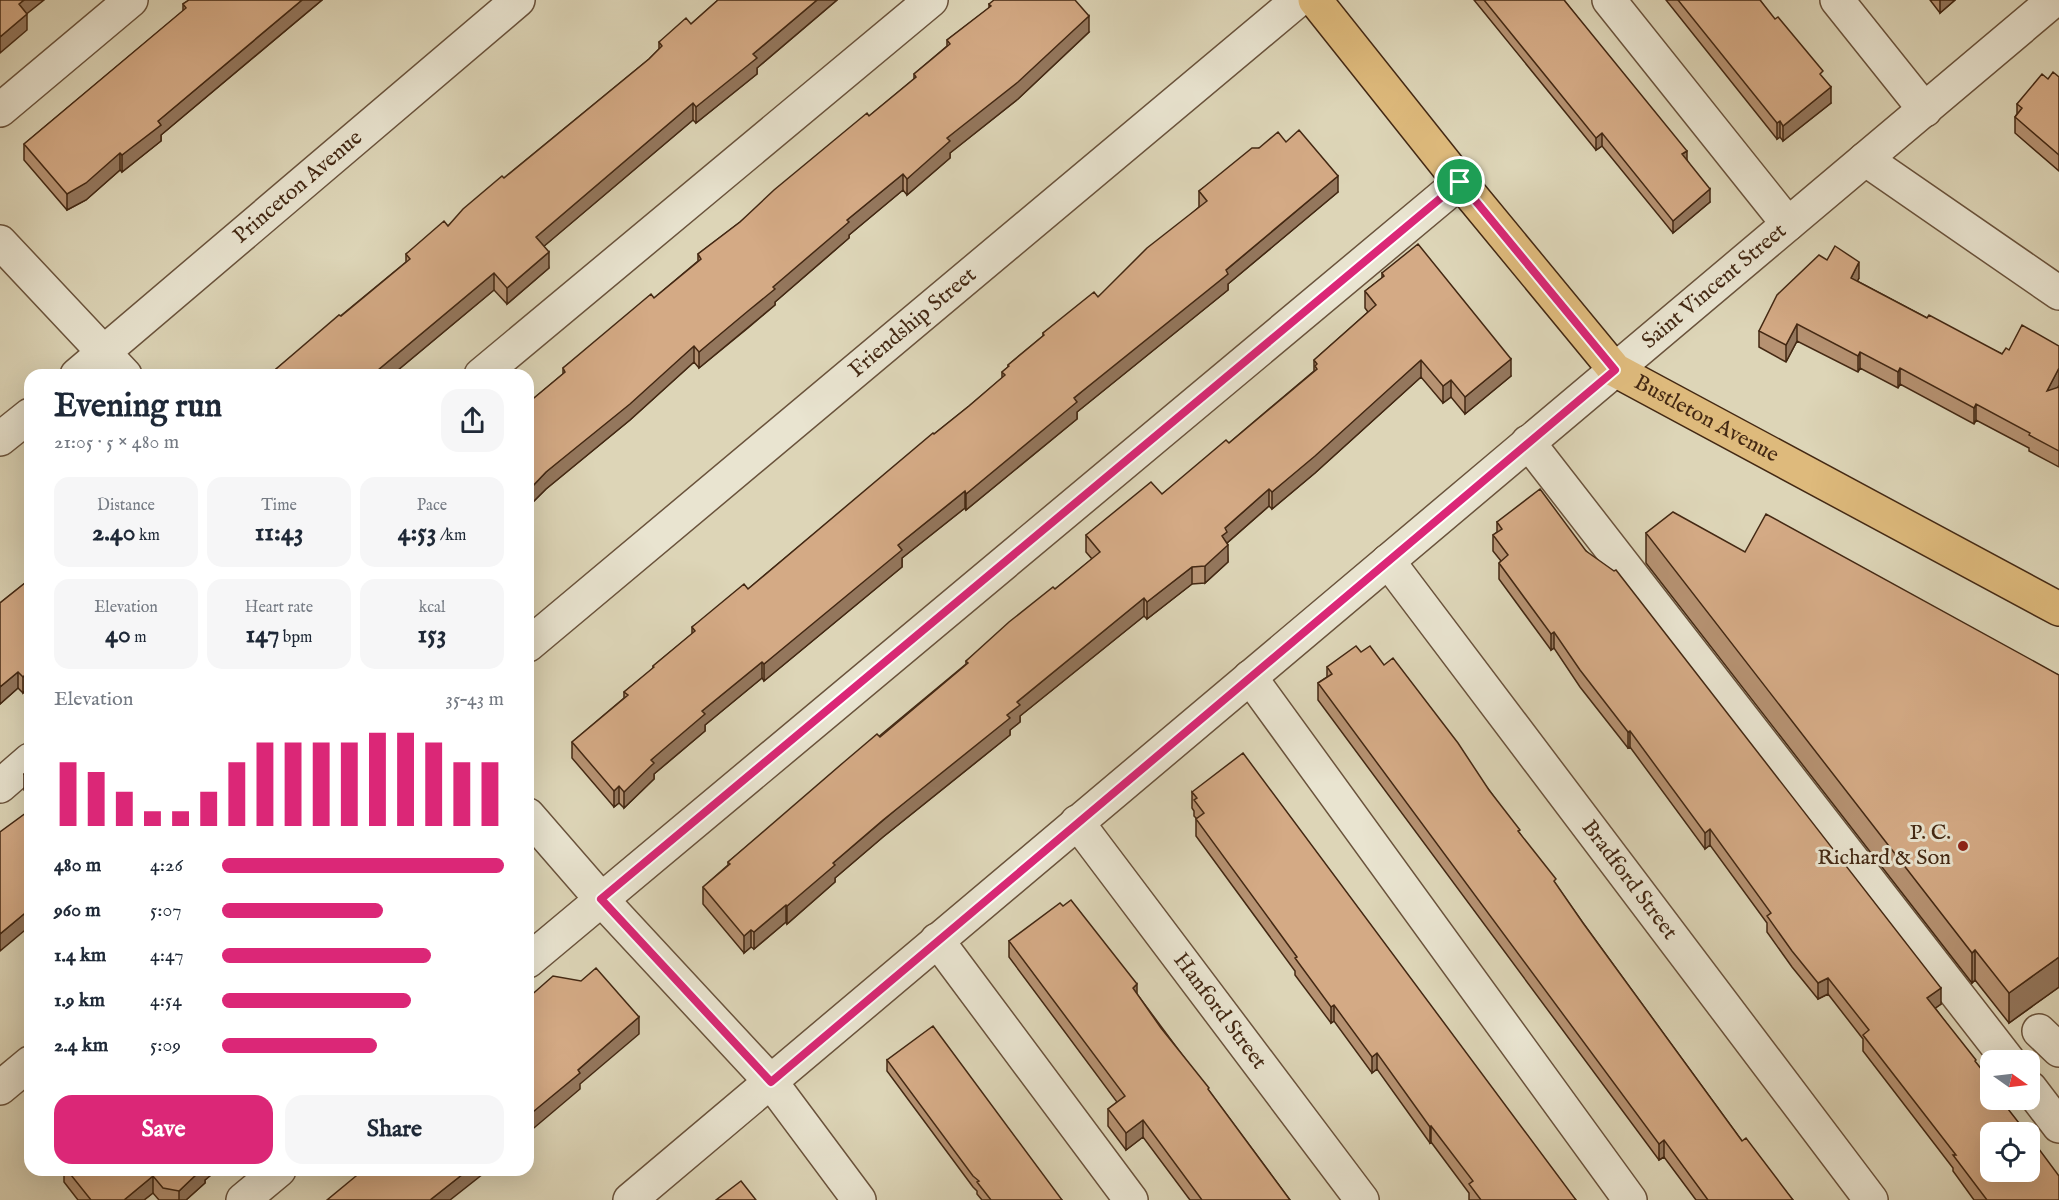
<!DOCTYPE html>
<meta charset="utf-8">
<style>
body{margin:0;font-family:"IM FELL English",serif;background:#f6f6f7;color:#1f2937;height:100vh;display:flex;flex-direction:column;font-size:22px;white-space:nowrap}
*{box-sizing:border-box;margin:0}
p{font-size:20px;color:#747a83}
.icon{flex:none;width:33px;height:33px;fill:none;stroke:currentColor;stroke-width:2;stroke-linecap:round;stroke-linejoin:round}
.map{position:relative;flex:1;overflow:hidden}
.side{position:absolute;left:24px;top:369px;width:510px;height:807px;display:flex;flex-direction:column;background:#fff;border-radius:18px;box-shadow:0 6px 24px #0002}
.side>*{flex:none}
.needle{width:39px;rotate:104deg}
.tools{position:absolute;left:1980px;top:1050px;display:grid;gap:12px}
.tools a{display:grid;place-items:center;width:60px;height:60px;border-radius:12px;background:#fff;box-shadow:0 6px 24px #0002;font-size:30px}
.pin{position:absolute;display:grid;place-items:center;width:51px;height:51px;color:#fff;margin:-26px;border:3px solid #fff;border-radius:50%;box-shadow:0 2px 6px #0007}
.round{display:grid;place-items:center;flex:none;width:63px;height:63px;border-radius:18px;background:#f6f6f7}
.headline{display:flex;align-items:center;justify-content:space-between;height:102px;padding:0 30px}
h1{font-size:33px;font-weight:700;line-height:45px}
.stats{display:grid;grid-template-columns:repeat(3,1fr);gap:9px;height:102px;padding:6px 30px}
.stats div{display:grid;align-content:center;border-radius:15px;background:#f6f6f7;text-align:center}
.stats b{font-size:26px;font-weight:700}
.stats small{font-size:16px;font-weight:400}
.stats p{font-size:16px}
.chart{height:168px;padding:12px 30px}
.chart p{display:flex;justify-content:space-between}
.chart svg{width:100%;height:108px;margin-top:6px;stroke:#db2777;stroke-width:6}
.cta{display:flex;gap:12px;margin-top:auto;padding:12px 30px}
.cta a{flex:1;height:69px;border-radius:18px;background:#db2777;color:#fff;font-size:24px;font-weight:700;line-height:69px;text-align:center}
.cta a+a{background:#f6f6f7;color:#1f2937}
ul{padding:0 30px;list-style:none;font-size:20px}
li{display:grid;grid-template-columns:96px 72px 1fr;align-items:center;height:45px}
li i{height:15px;border-radius:8px;background:#db2777}
.map>svg:first-child{display:block}
</style>
<div class="map">
<svg width="2059" height="1200" viewBox="0 0 2059 1200">
<rect width="100%" height="100%" fill="#ddd5b7"/>
<filter id="stains"><feTurbulence type="fractalNoise" baseFrequency=".00333" numOctaves="4"/><feColorMatrix values="0 0 0 0 .2 0 0 0 0 .09 0 0 0 0 .02 0 0 0 .5 -.17"/></filter>
<radialGradient id="worn" r=".72"><stop offset=".6" stop-color="#630" stop-opacity="0"/><stop offset="1" stop-color="#630" stop-opacity=".3"/></radialGradient>
<g fill="none" stroke-linecap="round" stroke-linejoin="round">
<defs>
<g id="minor">
<path d="M1609,0L1788,224"/>
<path d="M1837,0L1925,110"/>
<path d="M0,110L131,0"/>
<path d="M1865,159L2059,293"/>
<path d="M0,242L125,375"/>
<path id="s1" d="M77,375L518,0"/>
<path d="M481,375L931,0"/>
<path d="M0,439L30,415"/>
<path d="M1528,442L2008,1060"/>
<path id="s2" d="M1388,561L1871,1200"/>
<path id="s3" d="M528,645L1298,0"/>
<path d="M1250,677L1630,1200"/>
<path d="M0,786L30,760"/>
<path d="M528,815L601,899L771,1082L859,1200"/>
<path id="s4" d="M1077,822L1362,1200"/>
<path d="M937,940L1131,1200"/>
<path d="M528,961L1460,182"/>
<path d="M2039,1031L2059,1050"/>
<path d="M0,1088L30,1063"/>
<path d="M2030,1088L2059,1126"/>
<path d="M243,1200L279,1170"/>
<path id="s5" d="M630,1200L2054,0"/>
</g>
<g id="major">
<path id="s6" d="M1315,0L1460,182L1615,370L2059,609"/>
</g>
</defs>
<!-- minor casing -->
<use href="#minor" stroke="#6a533c" stroke-width="36"/>
<!-- major casing -->
<use href="#major" stroke="#432813" stroke-width="36"/>
<!-- minor -->
<use href="#minor" stroke="#e9e4d0" stroke-width="33"/>
<!-- major -->
<use href="#major" stroke="#deba7c" stroke-width="33"/>
</g>
<!-- wall -->
<path fill="#b69272" stroke="#432813" stroke-width="1.5" d="M189,0H322L161,135V141L122,172L120,170L86,200L67,210L24,160V144L183,11V4Z
M718,0H837L757,68V74L696,123L693,120L544,246L549,268L507,304L494,290L392,375H269L406,262V254L448,226L504,178L649,59L659,49V42L691,24Z
M1474,0H1564L1687,160L1710,202L1673,233L1602,146L1596,150Z
M1666,0H1760L1831,103L1783,141L1780,137L1777,139Z
M1930,0H1955L1940,13Z
M989,4L1089,32L1018,99L950,153V158L907,195L903,190L849,235V238L775,302V305L748,328L699,368L694,362L630,420L546,489L528,507V403L563,374V368L654,298L698,261V254L740,222L914,79V74L947,46V40L989,8Z
M2059,77V171L2015,133V117L2017,114V104L2048,79Z
M1286,142L1338,192L1228,284V290L1077,412V419L966,510L965,508L902,558V567L764,681L762,678L705,725V731L654,774V779L624,808L619,803L614,807L572,758V742L624,698V692L653,669V666L692,634V627L748,589L934,434L969,406L1002,378V372L1008,367V365L1043,336V333L1098,297L1199,207V191L1259,148Z
M1382,273L1511,376L1465,414L1451,397L1443,403L1421,377L1315,473L1272,509L1269,506L1227,543L1228,562L1205,583L1192,584L1147,619L1144,616L1020,716V722L1010,730V735L883,837L835,878V882L787,924L786,922L754,949L751,947L744,953L703,904V887L728,865V862L966,664V661L1092,559L1086,552V535L1162,494L1229,443L1314,371V360L1368,312L1365,308V291L1382,278Z
M1859,278L1857,281L1927,318L2002,354L2009,350L2059,346V385L2057,388L2059,387V467L2029,451V448L1976,420L1974,424L1900,384L1898,388L1860,368L1858,372L1797,341L1786,362L1759,347V331Z
M1497,522L1586,551L1941,1004L1935,1008L2003,1100V1103L2059,1200H1974L1953,1171V1168L1863,1051V1039L1828,994L1818,999L1792,967L1767,932V923L1710,845L1705,849L1630,747L1628,748L1580,687L1554,648L1551,650L1499,579V563L1501,561L1493,551V535L1497,532Z
M1646,533L1745,552L2059,675V987L2009,1023L1975,980L1972,983L1646,563Z
M30,579V687L23,693L18,688L0,704V603Z
M1361,652L1384,665L1489,790L1583,923L1742,1141L1793,1200H1696L1664,1157L1659,1160L1318,700V683L1327,677V667Z
M30,768V798L24,790V774Z
M1192,792L1576,1200H1469V1193L1431,1142L1430,1143L1377,1069L1372,1073L1334,1021L1331,1023L1295,975V971L1196,836V819H1197L1194,816V811L1192,808Z
M1009,941L1137,994L1290,1200H1190L1143,1137L1126,1150L1108,1126V1109L1117,1102L1009,957Z
M887,1060L1062,1200H982L977,1194V1191L973,1187L887,1071Z
M64,1170H217L205,1180V1183L186,1200H159L153,1193L144,1200H78L64,1182Z"/>
<!-- shaded-wall -->
<path fill="#94775d" stroke="#432813" stroke-width="1.5" d="M24,0H44L19,20V4Z
M302,0H322L161,135V141L122,172V155L158,121Z
M817,0H837L757,68V74L696,123V107L753,54Z
M1940,0H1955L1940,13Z
M27,14V30L0,53V37Z
M1089,16V32L1018,99L950,153V158L907,195V179L947,138Z
M1831,87V103L1783,141V126Z
M693,103V120L536,253V237Z
M1780,121V137L1777,139V123Z
M1602,133V146L1596,150V138Z
M1687,151V164L1682,154Z
M120,153V170L86,200L67,210V194Z
M903,174V190L849,235V238L775,302V305L699,368V352L847,220Z
M1338,176V192L1228,284V290L1077,412V419L966,510V494L1074,398Z
M1710,189V202L1673,233V221Z
M549,252V268L507,304V288Z
M1859,262V278L1851,294V278Z
M494,273V290L392,375H372Z
M1797,324V341L1786,362V345Z
M694,346V362L630,420L546,489L528,507V491L546,472Z
M1860,352V368L1858,372V356Z
M1511,359V376L1465,414V397Z
M1421,360V377L1315,473L1272,509V492Z
M1900,368V384L1898,388V372Z
M2059,368V385L2047,408V391Z
M1451,380V397L1443,403V386Z
M1976,404V420L1974,424V408Z
M1269,489V506L1227,543L1228,545V562L1205,583V566L1222,536L1225,528Z
M965,491V508L902,558V567L764,681V664L898,545Z
M1192,567V584L1147,619V602Z
M1144,598V616L1020,716V722L1010,730V735L883,837L835,878V882L787,924V906L833,863L1007,715L1017,702Z
M1554,632V648L1551,650V634Z
M762,662V678L705,725V731L654,774V779L624,808V792L651,760L702,711Z
M30,670V687L23,693V677Z
M18,672V688L0,704V687Z
M1630,731V747L1628,748V732Z
M619,786V803L614,807V791Z
M1710,829V845L1705,849V833Z
M786,905V922L754,949V932Z
M30,909V926L0,951V934Z
M751,930V947L744,953V936Z
M1975,950V980L1972,983V953Z
M2059,957V987L2009,1023V993Z
M1828,978V994L1818,999V983Z
M1137,984V1001L1133,988Z
M1941,988V1004L1927,1014V998Z
M1334,1005V1021L1331,1023V1007Z
M639,1017V1034L580,1084V1089L528,1133V1116L578,1070Z
M1377,1053V1069L1372,1073V1057Z
M1143,1120V1137L1126,1150V1133Z
M1431,1126V1142L1430,1143V1127Z
M1664,1140V1157L1659,1160V1144Z
M201,1170H217L205,1180V1183L186,1200H179V1191Z
M468,1170H488L450,1200H430Z
M153,1176V1193L144,1200H124Z"/>
<!-- building -->
<path fill="#d4aa85" stroke="#432813" stroke-width="1.5" d="M0,0H24L19,4L27,14L0,37Z
M189,0H302L158,121L161,125L122,155L120,153L86,183L67,194L24,144L186,8L183,4Z
M718,0H817L753,54L757,58L696,107L693,103L536,237L549,252L507,288L494,273L372,375H269L339,315L341,316L410,259L406,254L444,221L448,226L463,209L502,176L504,178L649,59L662,46L659,42L686,18L691,24Z
M994,0H1075L1089,16L1018,82L947,138L950,141L907,179L903,174L847,220L849,222L773,287L775,289L748,311L699,352L694,346L630,404L546,472L528,491V403L565,372L563,368L651,294L654,298L701,259L698,254L740,222L774,190L867,113L869,116L916,77L914,74L950,44L947,40L991,6L989,4Z
M1484,0H1564L1687,151L1682,154L1710,189L1673,221L1602,133L1596,138Z
M1678,0H1760L1775,19L1778,17L1823,71L1820,74L1831,87L1783,126L1780,121L1777,123Z
M2053,72L2059,77V155L2015,117L2022,108L2017,104L2042,74L2048,79Z
M1299,130L1338,176L1226,270L1228,274L1074,398L1077,402L966,494L965,491L898,545L902,550L764,664L762,662L702,711L705,714L651,760L654,763L624,792L619,786L614,791L572,742L628,695L624,692L654,667L653,666L695,631L692,627L744,584L748,589L933,433L934,434L969,406L1005,375L1002,372L1009,366L1008,365L1044,335L1043,333L1094,292L1098,297L1147,248L1207,201L1199,191L1252,148H1259L1278,132L1286,142Z
M1418,244L1511,359L1465,397L1451,380L1443,386L1421,360L1315,456L1272,492L1269,489L1225,528L1227,532L1222,536L1228,545L1205,566L1192,567L1147,602L1144,598L1017,702L1020,705L1007,715L1010,718L883,820L833,863L835,865L787,906L786,905L754,932L751,930L744,936L703,887L730,864L728,862L844,762L877,734L880,737L968,663L966,661L1009,622L1053,587L1055,589L1100,552L1086,535L1151,482L1162,494L1226,440L1229,443L1317,369L1315,366L1317,364L1314,360L1376,305L1365,291L1384,276L1382,273Z
M1835,246L1859,262L1851,278L1927,318L1929,315L2002,354L2006,348L2009,350L2022,325L2059,346V368L2047,391L2059,387V451L2029,435L2030,433L1976,404L1974,408L1900,368L1898,372L1860,352L1858,356L1797,324L1786,345L1759,331L1777,295L1819,255L1827,260Z
M1540,489L1586,551L1614,571L1616,570L1941,988L1927,998L1976,1060L1975,1061L1990,1080V1100H2001L2026,1132H1990V1172H2030V1137L2059,1176V1200H1987L1953,1155H1956L1863,1035L1869,1030L1828,978L1818,983L1792,951L1767,916L1771,913L1710,829L1705,833L1630,731L1628,732L1580,670L1554,632L1551,634L1499,563L1508,555L1493,535L1502,529L1497,522Z
M1673,512L1745,552L1766,514L2059,675V957L2009,993L1975,950L1972,953L1646,533Z
M30,579V670L23,677L18,672L0,687V603Z
M1356,646L1361,652L1370,646L1384,665L1393,658L1458,743L1489,790L1520,830L1518,831L1556,879L1554,881L1583,923L1742,1141L1746,1138L1793,1200H1708L1664,1140L1659,1144L1318,683L1332,674L1327,667Z
M1243,753L1576,1200H1481L1469,1184L1473,1181L1431,1126L1430,1127L1377,1053L1372,1057L1334,1005L1331,1007L1295,958L1297,957L1196,819L1204,813L1194,800L1197,798L1192,792Z
M30,768V782L24,774Z
M30,810V909L0,934V832Z
M1071,900L1137,984L1133,988L1161,1028L1209,1088L1208,1089L1290,1200H1202L1143,1120L1126,1133L1108,1109L1125,1096L1009,941L1060,903L1063,906Z
M596,968L639,1017L578,1070L580,1073L528,1116V1031L530,1029L528,1027V998L553,976L581,981Z
M933,1026L1062,1200H991L977,1182L979,1181L973,1176L887,1060Z
M67,1170H201L179,1191L163,1188L153,1176L124,1200H91Z
M355,1170H468L430,1200H327L356,1176L352,1172Z
M741,1181L756,1200H716Z"/>
<g fill="none" stroke-linecap="round" stroke-linejoin="round">
<defs>
<path id="route" d="M1460,182L1615,370L771,1082L601,899Z"/>
</defs>
<!-- route casing -->
<use href="#route" stroke="#fff" stroke-width="12"/>
<!-- route -->
<use href="#route" stroke="#db2777" stroke-width="8"/>
</g>
<!-- markers -->
<circle fill="#8f2418" stroke="#e9e4d0" stroke-width="2" cx="1963" cy="846" r="6"/>
<g text-anchor="middle" dominant-baseline="central" stroke-width="6" stroke-linejoin="round" paint-order="stroke">
<!-- street labels -->
<g font-size="22" fill="#432813" stroke="#e9e4d0">
<text stroke="none"><textPath href="#s1" startOffset="290">Princeton Avenue</textPath></text>
<text stroke="none"><textPath href="#s5" startOffset="1418">Saint Vincent Street</textPath></text>
<text stroke="none"><textPath href="#s3" startOffset="502">Friendship Street</textPath></text>
<text stroke="none"><textPath href="#s6" startOffset="580">Bustleton Avenue</textPath></text>
<text stroke="none"><textPath href="#s2" startOffset="400">Bradford Street</textPath></text>
<text stroke="none"><textPath href="#s4" startOffset="237">Hanford Street</textPath></text>
</g>
<!-- poi labels -->
<g font-size="22" fill="#432813" stroke="#e9e4d0" text-anchor="end">
<text x="1951" y="833">P. C.<tspan x="1951" dy="25">Richard &amp; Son</tspan></text>
</g>
</g>
<rect width="100%" height="100%" filter="url(#stains)"/>
<rect width="100%" height="100%" fill="url(#worn)"/>
</svg>
<div class="tools">
<a><svg class="needle" viewBox="-14 -14 28 28"><path d="M0-13l5 13h-10z" fill="#e53935"/><path d="M0 13l5-13h-10z" fill="#747a83"/></svg></a>
<a><svg class="icon" aria-label="locate" viewBox="0 0 24 24"><circle cx="12" cy="12" r="6"/><path d="M12 2v4M12 18v4M2 12h4M18 12h4"/></svg></a>
</div>
<div class="pin" style="left:1460px;top:182px;background:#1e9e55"><svg class="icon" aria-label="arrive" viewBox="0 0 24 24"><path d="M6 21V4h12l-3 4 3 4H6"/></svg></div>
<section class="side">
<div class="headline"><div><h1>Evening run</h1><p>21:05 · 5 × 480 m</p></div><a class="round"><svg class="icon" aria-label="share" viewBox="0 0 24 24"><path d="M12 15V3M7 8l5-5 5 5M5 13v7h14v-7"/></svg></a></div>
<div class="stats">
<div><p>Distance</p><b>2.40<small> km</small></b></div>
<div><p>Time</p><b>11:43</b></div>
<div><p>Pace</p><b>4:53<small> /km</small></b></div>
</div>
<div class="stats">
<div><p>Elevation</p><b>40<small> m</small></b></div>
<div><p>Heart rate</p><b>147<small> bpm</small></b></div>
<div><p>kcal</p><b>153</b></div>
</div>
<div class="chart"><p><span>Elevation</span>35–43 m</p>
<svg viewBox="0 0 160 44" preserveAspectRatio="none"><path d="M5 44V18M15 44V22M25 44V30M35 44V38M45 44V38M55 44V30M65 44V18M75 44V10M85 44V10M95 44V10M105 44V10M115 44V6M125 44V6M135 44V10M145 44V18M155 44V18"/></svg>
</div>
<ul>
<li><b>480 m</b>4:26<i style="width:100%"></i></li>
<li><b>960 m</b>5:07<i style="width:57%"></i></li>
<li><b>1.4 km</b>4:47<i style="width:74%"></i></li>
<li><b>1.9 km</b>4:54<i style="width:67%"></i></li>
<li><b>2.4 km</b>5:09<i style="width:55%"></i></li>
</ul>
<div class="cta"><a>Save</a><a>Share</a></div>
</section>
</div>
